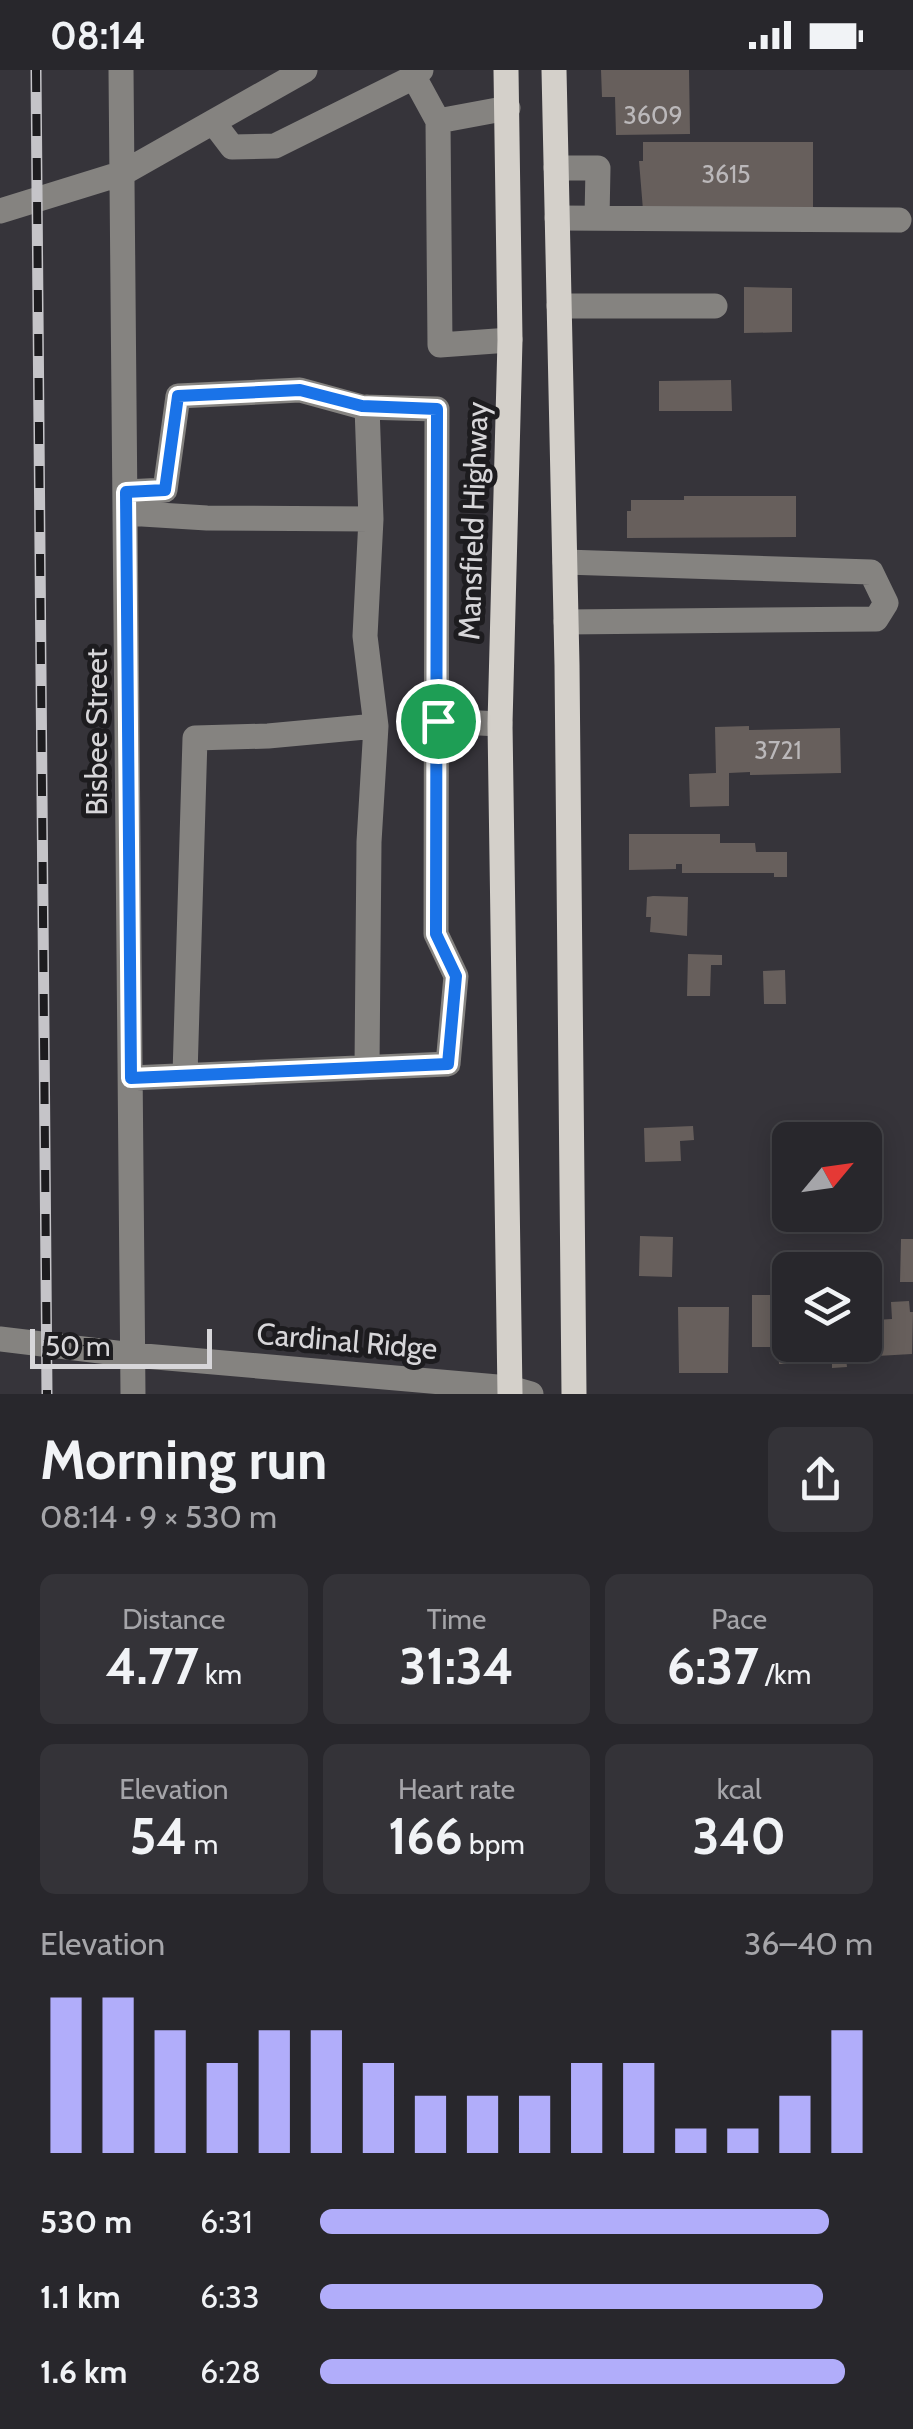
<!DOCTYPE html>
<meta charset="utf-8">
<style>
body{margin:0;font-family:Cabin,sans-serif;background:#343338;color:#f1f3f6;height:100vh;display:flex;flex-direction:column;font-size:38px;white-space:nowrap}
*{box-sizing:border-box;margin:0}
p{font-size:32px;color:#a5a5a9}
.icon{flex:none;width:55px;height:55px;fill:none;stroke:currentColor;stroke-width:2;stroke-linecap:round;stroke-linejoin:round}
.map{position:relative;height:1324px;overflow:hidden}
.panel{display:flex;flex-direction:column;background:#28272c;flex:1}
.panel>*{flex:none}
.needle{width:65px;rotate:61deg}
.buttons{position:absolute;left:772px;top:1052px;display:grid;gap:20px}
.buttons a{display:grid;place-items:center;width:110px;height:110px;border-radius:15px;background:#28272c;box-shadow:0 5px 25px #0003,0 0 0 2px #444448;font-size:50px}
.scale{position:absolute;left:30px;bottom:25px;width:182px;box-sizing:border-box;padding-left:10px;border:5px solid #d7d6d9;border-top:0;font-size:28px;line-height:35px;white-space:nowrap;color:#d7d6d9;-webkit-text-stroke:8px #1d1c1f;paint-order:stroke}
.pin{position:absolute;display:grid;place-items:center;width:85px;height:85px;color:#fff;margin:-42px;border:5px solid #fff;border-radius:50%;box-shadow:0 2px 10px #0007}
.round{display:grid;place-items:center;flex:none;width:105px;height:105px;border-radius:15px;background:#343338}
.head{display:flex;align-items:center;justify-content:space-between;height:170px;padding:0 40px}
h1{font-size:55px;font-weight:700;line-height:75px}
.figures{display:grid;grid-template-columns:repeat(3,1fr);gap:15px;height:170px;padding:10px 40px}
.figures div{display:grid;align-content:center;border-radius:15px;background:#343338;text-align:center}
.figures b{font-size:50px;font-weight:700}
.figures small{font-size:28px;font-weight:400}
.figures p{font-size:28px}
.chart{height:280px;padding:20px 40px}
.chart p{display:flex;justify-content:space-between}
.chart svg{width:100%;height:180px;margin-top:10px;stroke:#b1adfa;stroke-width:6}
ul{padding:0 40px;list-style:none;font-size:32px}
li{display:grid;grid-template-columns:160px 120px 1fr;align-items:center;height:75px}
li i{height:25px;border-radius:12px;background:#b1adfa}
.status{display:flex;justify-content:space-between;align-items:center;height:70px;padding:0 50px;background:#28272c;direction:ltr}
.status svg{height:28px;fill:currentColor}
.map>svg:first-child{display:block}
</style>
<div class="status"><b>08:14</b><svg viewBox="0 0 49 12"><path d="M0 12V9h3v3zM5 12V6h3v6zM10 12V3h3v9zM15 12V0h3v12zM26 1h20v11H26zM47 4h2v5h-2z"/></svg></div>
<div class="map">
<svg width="913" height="1324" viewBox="0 0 913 1324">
<rect width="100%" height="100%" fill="#36343a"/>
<!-- building -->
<path fill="#675f5c" d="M601,0H689L690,64L616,65L615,27H602Z
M643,72H813V141L643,140L639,91H643Z
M744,217L792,218V262L744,263Z
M731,310L732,341H659V311Z
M684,426H796V467L627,468V441H631V430H684Z
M749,656V660L840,658L841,703L750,705V702L729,703V736L690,737L689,704L716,703L715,657Z
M629,764H720V773H755L756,782H787V807H774V803H682V794H676V799L629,800Z
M653,826L688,827L687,866L650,862L651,847H646L647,827Z
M688,884L722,885V895H711L710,926H687Z
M785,900L786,934H764L763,901Z
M693,1056L694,1070L680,1071L681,1091L645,1092L644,1058Z
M640,1166L673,1167L672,1207L639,1206Z
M901,1169H913V1212H900Z
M752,1225H790V1275H813V1294H779L778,1277H752Z
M909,1231L910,1242H913L912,1284L877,1286L875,1250L892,1249L891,1232Z
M678,1237H729L728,1303H679Z
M820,1275H856L857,1287L846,1288L847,1297L832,1298V1291L821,1292Z"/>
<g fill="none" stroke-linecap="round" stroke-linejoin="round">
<!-- minor -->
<path stroke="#858380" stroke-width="25" d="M121,0L133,1324
M414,7L438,51
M508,38L438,51L440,275L510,270
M213,52L232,77L275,76L414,7L421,0
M556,98H598L597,148
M0,141L123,103L305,0
M557,148L899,150
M559,236H715
M126,422L165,420L178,326L300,320L362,337L437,339L436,864L456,906L448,994L131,1008
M126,443L207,448L371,449L367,337
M565,492L871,502L886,533L876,549L566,552
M438,651L500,654
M367,997L369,772L376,656L365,566L371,449
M185,1005L195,668L268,666L376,656
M0,1269L133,1285L510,1318L531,1324"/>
<!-- major -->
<path stroke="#d4d0ca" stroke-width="25" d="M506,0L510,270L500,654L510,1324
M554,0L567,595L574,1324"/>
<defs>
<path id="rail" d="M36,0L47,1324"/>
</defs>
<!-- rail casing -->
<use href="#rail" stroke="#c5c4c8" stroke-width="11"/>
<!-- rail -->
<use href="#rail" stroke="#1d1c1f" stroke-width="8" stroke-dasharray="22" stroke-linecap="butt"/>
</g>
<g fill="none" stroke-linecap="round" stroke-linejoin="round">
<defs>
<path id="route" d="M300,320L362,336L437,339L436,864L456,906L448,994L131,1008L126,422L165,420L178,326Z"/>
</defs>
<!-- route casing -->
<use href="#route" stroke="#fff" stroke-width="20"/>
<!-- route -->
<use href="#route" stroke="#1a73e8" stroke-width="12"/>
</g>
<g text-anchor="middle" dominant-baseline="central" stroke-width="10" stroke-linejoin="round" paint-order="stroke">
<!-- number labels -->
<g font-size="25" fill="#bbb8ba">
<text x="653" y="45">3609</text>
<text x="726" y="104">3615</text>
<text x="778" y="680">3721</text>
</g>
<!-- street labels -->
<g font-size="30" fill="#d7d6d9" stroke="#1d1c1f">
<text transform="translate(473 451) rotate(-88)">Mansfield Highway</text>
<text transform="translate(96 662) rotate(-90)">Bisbee Street</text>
<text transform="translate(347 1271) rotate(5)">Cardinal Ridge</text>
</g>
</g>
</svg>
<div class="buttons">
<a><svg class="needle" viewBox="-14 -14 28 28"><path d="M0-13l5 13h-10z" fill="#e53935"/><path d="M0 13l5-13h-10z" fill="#a5a5a9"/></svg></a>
<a><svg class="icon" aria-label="layers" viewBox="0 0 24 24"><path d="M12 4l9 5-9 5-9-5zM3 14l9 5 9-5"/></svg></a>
</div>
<div class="scale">50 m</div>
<div class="pin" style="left:438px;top:651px;background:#1e9e55"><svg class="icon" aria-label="arrive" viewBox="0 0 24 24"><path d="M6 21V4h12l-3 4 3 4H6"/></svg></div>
</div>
<section class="panel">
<div class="head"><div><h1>Morning run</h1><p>08:14 · 9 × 530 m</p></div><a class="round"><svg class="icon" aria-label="share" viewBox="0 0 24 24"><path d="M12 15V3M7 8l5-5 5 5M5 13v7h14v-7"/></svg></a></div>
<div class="figures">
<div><p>Distance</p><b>4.77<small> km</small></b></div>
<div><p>Time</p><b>31:34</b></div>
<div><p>Pace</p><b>6:37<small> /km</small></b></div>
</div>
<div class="figures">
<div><p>Elevation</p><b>54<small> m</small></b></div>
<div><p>Heart rate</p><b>166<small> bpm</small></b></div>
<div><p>kcal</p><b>340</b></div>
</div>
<div class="chart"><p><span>Elevation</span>36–40 m</p>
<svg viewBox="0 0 160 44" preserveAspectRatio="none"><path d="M5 44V6M15 44V6M25 44V14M35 44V22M45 44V14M55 44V14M65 44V22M75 44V30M85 44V30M95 44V30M105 44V22M115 44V22M125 44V38M135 44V38M145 44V30M155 44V14"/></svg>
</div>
<ul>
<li><b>530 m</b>6:31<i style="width:92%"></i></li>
<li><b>1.1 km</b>6:33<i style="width:91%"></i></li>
<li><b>1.6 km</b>6:28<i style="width:95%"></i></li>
</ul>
</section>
